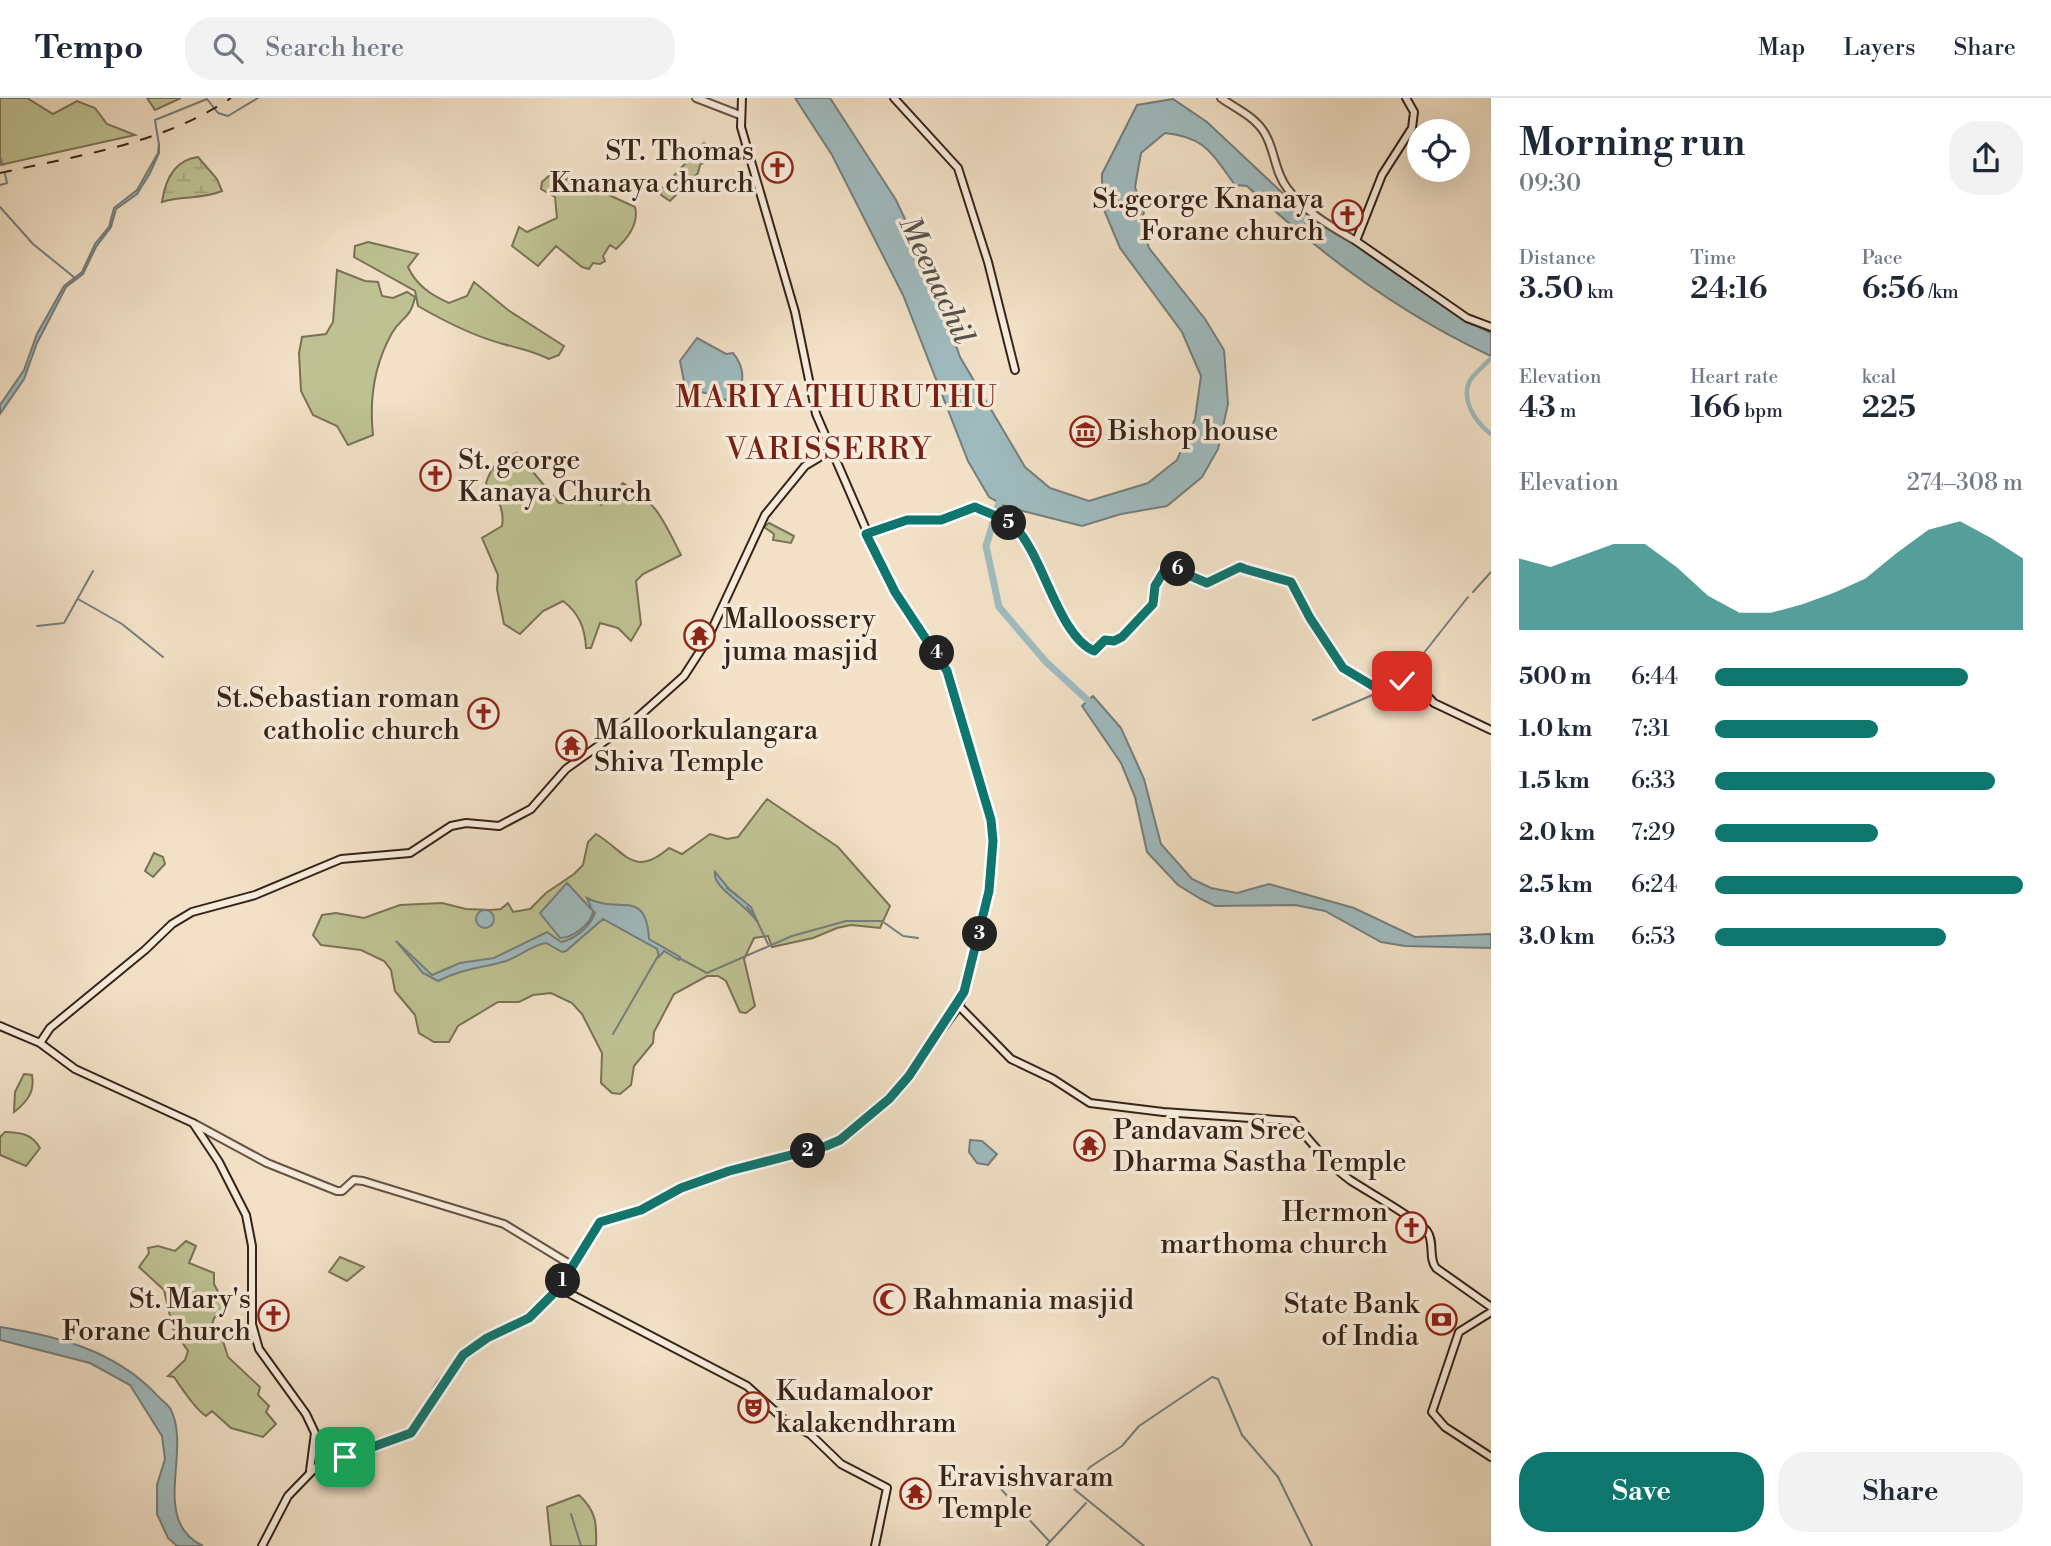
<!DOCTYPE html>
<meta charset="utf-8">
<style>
body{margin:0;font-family:"Libre Bodoni",serif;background:#f2f2f3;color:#1f2937;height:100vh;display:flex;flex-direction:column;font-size:26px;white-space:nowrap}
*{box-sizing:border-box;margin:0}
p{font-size:23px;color:#747a83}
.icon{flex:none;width:38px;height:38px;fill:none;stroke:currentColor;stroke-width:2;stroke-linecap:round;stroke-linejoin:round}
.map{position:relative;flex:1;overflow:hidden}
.details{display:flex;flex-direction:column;background:#fff;width:560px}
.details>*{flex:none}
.tools{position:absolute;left:1407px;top:21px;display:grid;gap:14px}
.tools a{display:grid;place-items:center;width:63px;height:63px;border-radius:50%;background:#fff;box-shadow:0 7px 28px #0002;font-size:35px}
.pin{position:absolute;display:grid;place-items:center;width:60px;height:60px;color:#fff;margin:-30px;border-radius:14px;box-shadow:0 4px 10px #0006}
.km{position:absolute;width:35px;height:35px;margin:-18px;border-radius:50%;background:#222;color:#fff;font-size:19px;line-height:35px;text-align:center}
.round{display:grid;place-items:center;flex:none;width:74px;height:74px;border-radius:28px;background:#f2f2f3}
.overview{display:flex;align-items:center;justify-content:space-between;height:119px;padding:0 28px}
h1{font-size:38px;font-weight:600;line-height:52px}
.metrics{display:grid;grid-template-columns:repeat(3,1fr);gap:10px;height:119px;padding:7px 28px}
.metrics div{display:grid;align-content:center}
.metrics b{font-size:30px;font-weight:600}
.metrics small{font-size:19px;font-weight:400}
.metrics p{font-size:19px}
.chart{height:196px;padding:14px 28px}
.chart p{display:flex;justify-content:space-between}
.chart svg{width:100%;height:126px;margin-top:7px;fill:#0f766e;opacity:.7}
.primary-button{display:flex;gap:14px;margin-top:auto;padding:14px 28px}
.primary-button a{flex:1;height:80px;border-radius:28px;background:#0f766e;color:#fff;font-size:28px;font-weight:600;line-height:80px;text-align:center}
.primary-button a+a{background:#f2f2f3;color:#1f2937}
ul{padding:0 28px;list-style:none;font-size:23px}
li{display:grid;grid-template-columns:112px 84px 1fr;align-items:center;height:52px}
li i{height:18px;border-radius:9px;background:#0f766e}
header{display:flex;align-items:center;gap:42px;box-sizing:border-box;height:98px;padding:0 35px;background:#fff;border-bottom:2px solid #e0e1e3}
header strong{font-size:33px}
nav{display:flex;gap:38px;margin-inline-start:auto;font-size:24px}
.search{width:490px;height:63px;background:#f2f2f3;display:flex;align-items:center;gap:18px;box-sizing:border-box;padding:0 24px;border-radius:28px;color:#747a83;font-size:26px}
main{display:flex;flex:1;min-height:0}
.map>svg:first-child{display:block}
</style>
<header>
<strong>Tempo</strong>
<div class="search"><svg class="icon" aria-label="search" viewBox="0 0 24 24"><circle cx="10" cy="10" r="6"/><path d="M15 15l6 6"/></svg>Search here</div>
<nav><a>Map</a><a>Layers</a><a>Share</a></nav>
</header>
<main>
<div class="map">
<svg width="1491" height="1448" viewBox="0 0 1491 1448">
<defs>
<pattern id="wetland-marsh" width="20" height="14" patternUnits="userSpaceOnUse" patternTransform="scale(1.75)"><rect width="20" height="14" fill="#bec293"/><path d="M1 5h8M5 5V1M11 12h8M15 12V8" fill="none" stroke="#a4a67e"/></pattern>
</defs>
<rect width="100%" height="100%" fill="#f2e1c7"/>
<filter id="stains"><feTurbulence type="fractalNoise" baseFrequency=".00286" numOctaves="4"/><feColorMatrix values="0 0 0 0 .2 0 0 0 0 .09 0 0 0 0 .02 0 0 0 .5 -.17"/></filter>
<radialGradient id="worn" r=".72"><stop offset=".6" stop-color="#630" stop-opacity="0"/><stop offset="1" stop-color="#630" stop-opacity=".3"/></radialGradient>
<!-- green -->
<path fill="#bec293" stroke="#7a7256" stroke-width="2" d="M0,0H27L53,16L77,3L95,10L107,26L135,37L0,67Z
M147,0H181L155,12Z
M704,45L714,54L710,60L700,67L698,75L670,103L661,97V92Z
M551,76L564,83L570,79L635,109C639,125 628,140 616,151L610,147L603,158L605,163L600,166L593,165L589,171L582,169L556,148L538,168L512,148L519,129L527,134L557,120L555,99L541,91L542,84Z
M368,144L418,156L408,169C416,187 431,197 449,205L467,198L474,184L508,212L564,248L559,257L549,261C531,252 521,251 503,246C473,238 444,223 418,208L415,193L354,159L355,148Z
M337,172L365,183L378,184L382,198L393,200L407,194L415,199C410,222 402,218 392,235C374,267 369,300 373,337L348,347L337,328L313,317L301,293L299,255L302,239L326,236L333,224Z
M517,355L559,405H579L587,391L601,407L623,385C658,405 663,422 681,457L643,476L636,483L641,526L631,543L618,530L600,525L591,550H586C585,530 579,515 563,503L543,513L520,536L504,526L497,491L498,477L482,440L502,428C505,411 497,399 486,385C492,367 499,361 517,355Z
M769,425L794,438L791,445L773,442L774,436L764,429Z
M767,701L838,749L890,808L880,830L851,827L837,830L813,840L772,849L768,838L754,840L744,861L755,908L746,915L740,914L726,883L718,878H707L674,896L654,934L653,945L634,968L631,987L620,996L612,995L601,985L602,955L582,916L572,905L551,895L533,897L519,904H498L458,928L449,944H434L419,935L415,917L395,893L391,872L384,863L361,852L321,847L313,837L322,817L336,815L364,820L400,807L442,805L466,811L491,812L501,811L508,805L513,814L530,811L546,795L574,776L583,767L588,744L596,736C625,753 633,781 669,750L682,756L710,736L727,741L738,739Z
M154,755L163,759L165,766L153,779L145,773Z
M24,976L32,977C35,994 27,1004 14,1014L15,994Z
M5,1034C21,1035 31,1035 40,1050L26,1068L0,1057V1039Z
M186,1143L196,1148L189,1165L214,1175V1186L226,1209L214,1220L212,1227L219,1230L228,1259L260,1289L258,1297L269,1308L266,1314L276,1326L263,1339L231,1330L212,1313L206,1318C197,1313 180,1288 174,1279L168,1278L185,1262L188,1253L173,1231L164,1192L139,1169L149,1155L148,1150L158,1148L175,1153Z
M340,1159L364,1169L347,1183L329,1174Z
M579,1397C596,1413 597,1425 596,1448H551L547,1409Z"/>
<!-- wetland -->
<path fill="url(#wetland-marsh)" stroke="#7a7256" stroke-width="2" d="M198,59L217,81L222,93C201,102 182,97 162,104C165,83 174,62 198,59Z"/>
<!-- water -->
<path fill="#9fbbbf" stroke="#757e7d" stroke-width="2" d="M795,0H830L896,102L932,178L960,259L1025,369L1050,390L1089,403L1148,385L1177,362L1195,321L1201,278L1182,234L1120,150L1102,107V76L1137,7L1173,1L1207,24L1291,103L1467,223L1491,235V258C1400,216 1320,156 1247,88L1235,87C1212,56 1206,39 1165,35L1141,55L1135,89L1144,115L1140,122L1149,150L1205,221L1224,252L1228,306L1218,351L1202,379L1167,408L1121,416L1082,428L1007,409L989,399L968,363L903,197L832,57Z
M159,45V55L150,75L137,96L116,111L111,129L96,149L83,176L66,189L37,245L24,281L0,316V307L24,272L37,236L64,188L82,174L95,146L109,129L114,110L137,92L158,55Z
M697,240L726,256L733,255C746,271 744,284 736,302L730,305C716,294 700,297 685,288L680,263Z
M1093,598L1121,630L1144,681L1161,746L1192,781L1211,790L1237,795L1269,786L1354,810L1415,839L1491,836V850L1405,848L1381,844L1325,813L1295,807L1215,808L1201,801L1178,787L1147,754L1135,699L1121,665L1082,608Z
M715,774L729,791L751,809L758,825C747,806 712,790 715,774Z
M567,785L592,812L587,800C619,817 646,789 649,841L680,859L679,862L664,853L659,859L657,851L603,821L566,853L562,854L546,845C532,847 520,858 506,863C483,870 460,871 438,883L423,875L396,843L432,877L460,865L494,860L547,834L561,844C575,841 590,829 595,815L593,813C592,825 573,840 560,840L540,815Z
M476 821a9 9 0 1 1 18 0a9 9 0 1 1-18 0Z
M970,1042L982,1043L997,1056L988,1067L977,1065L969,1054Z
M0,1229C57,1238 113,1252 155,1295C159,1300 166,1305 170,1310C193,1352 149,1422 203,1448H177L168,1440L157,1416V1387L165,1361L162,1338L130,1287L90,1265L0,1242Z"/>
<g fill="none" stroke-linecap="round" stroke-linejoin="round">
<!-- stream -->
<path stroke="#757e7d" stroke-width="2" d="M159,47L155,22L207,1L218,15L228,18L258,0
M1,61L3,67
M0,87L7,85L5,76
M0,109L33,146L75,180
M1473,494L1491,474
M78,501L122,526L163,559
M37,528L64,525L93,473
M1387,588L1412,570L1468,499
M1313,622L1375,596L1401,602
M727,790L739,799
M747,809L754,818
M757,823L768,846
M679,860L707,875L792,838L846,823H882L903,838L918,840
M613,936L658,858
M987,1376L1050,1444
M571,1416L581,1448
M1046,1448L1086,1405
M1144,1448L1074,1391L1090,1369L1122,1348L1139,1328L1212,1279L1218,1281L1242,1337L1278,1379L1312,1448"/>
<!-- canal -->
<path stroke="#9fbbbf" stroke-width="4.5" d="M1491,260C1485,267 1476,274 1471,281C1459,300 1476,325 1491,336"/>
<!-- river -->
<path stroke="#9fbbbf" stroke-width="7" d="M1005,397L999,405L986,448L999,509L1046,564L1094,608"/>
<defs>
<path id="tertiary" d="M696,0L740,17
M1221,0C1235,10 1254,18 1264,34C1275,51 1274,73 1287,90C1305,114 1330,128 1356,143
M193,1025L267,1065L337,1093H342L354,1082L363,1083L504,1126L573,1168"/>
<path id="secondary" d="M894,0L958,70L988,164L1015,272
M1406,0L1414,14L1412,30L1382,77L1356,143L1467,220L1491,229
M866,436L907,423L941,422L975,409C987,415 1006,420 1015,429C1044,459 1058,537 1094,553L1105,542L1114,543L1122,539L1153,506L1155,488L1167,468L1207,485L1240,469L1291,484L1310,520L1343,570L1383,594L1410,579L1434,605L1491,632
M959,908L1011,961L1053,981L1090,1005L1163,1014L1293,1023C1311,1044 1327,1065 1350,1082C1365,1092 1420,1123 1427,1133C1435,1144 1428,1160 1436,1170L1491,1209
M0,928L40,945L75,971L193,1025L219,1064L246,1117L252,1148V1226L259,1251L306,1316L315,1335L310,1373
M40,945L50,930L145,852L172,826L192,814L255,797L341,761L410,755L451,728L466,725L499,728L531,711L566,671L637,620L684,578L706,544L765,417L805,368L830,353
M559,1190L747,1288L787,1324L810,1336L841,1366L887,1390L875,1448
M1491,1214L1459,1234L1432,1314L1445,1329L1491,1359
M262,1448L288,1398L320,1365L354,1357L414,1332L440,1287L463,1257L487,1240L529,1220L559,1190L600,1124L641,1112L681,1090L729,1073L817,1051L840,1042L898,991L959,908L964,894L989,793L993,743L985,696L943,565L888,482L816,316L795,214L741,29L742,0"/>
</defs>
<!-- tertiary casing -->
<use href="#tertiary" stroke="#655244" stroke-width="10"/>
<!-- secondary casing -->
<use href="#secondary" stroke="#362319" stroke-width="10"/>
<!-- tertiary -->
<use href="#tertiary" stroke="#f7ecdb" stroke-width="6"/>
<!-- secondary -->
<use href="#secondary" stroke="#f7ecdb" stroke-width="6"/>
<!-- rail -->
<path stroke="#362319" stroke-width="2" stroke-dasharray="12 12" stroke-linecap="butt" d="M0,75C80,57 162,46 231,0"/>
</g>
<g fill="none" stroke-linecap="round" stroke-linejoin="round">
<defs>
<path id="route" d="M345,1359L411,1335L463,1257L487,1240L529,1220L559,1190L600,1124L641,1112L681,1090L729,1073L826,1048L840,1042L889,1001L909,978L964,894L989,793L993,743L991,722L947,573L895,494L866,436L907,422H941L975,409C987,415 1006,420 1015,429C1044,459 1058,537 1094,553L1105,542L1114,543L1122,539L1153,506L1155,488L1167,468L1207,485L1240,469L1245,471L1291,484L1310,520L1343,570L1383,594L1402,583"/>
</defs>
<!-- route casing -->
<use href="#route" stroke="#fff" stroke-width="14"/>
<!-- route -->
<use href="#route" stroke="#0f766e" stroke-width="9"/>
</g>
<!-- icons -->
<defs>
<symbol id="church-ring" viewBox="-11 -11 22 22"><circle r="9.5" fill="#f7ecdb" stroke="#8f2418" stroke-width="1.5"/><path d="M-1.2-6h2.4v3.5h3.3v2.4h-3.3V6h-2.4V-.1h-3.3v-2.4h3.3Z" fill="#8f2418"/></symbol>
<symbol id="museum-ring" viewBox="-11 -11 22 22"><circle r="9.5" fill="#f7ecdb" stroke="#8f2418" stroke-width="1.5"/><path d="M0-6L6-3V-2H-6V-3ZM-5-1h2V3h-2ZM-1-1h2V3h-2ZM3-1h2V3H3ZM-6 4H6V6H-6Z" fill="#8f2418"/></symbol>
<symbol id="temple-ring" viewBox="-11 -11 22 22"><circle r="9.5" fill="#f7ecdb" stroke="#8f2418" stroke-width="1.5"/><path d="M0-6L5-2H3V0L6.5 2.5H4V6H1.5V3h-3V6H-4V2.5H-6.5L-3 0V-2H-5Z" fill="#8f2418"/></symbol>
<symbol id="mosque-ring" viewBox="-11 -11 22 22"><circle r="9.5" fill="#f7ecdb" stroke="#8f2418" stroke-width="1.5"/><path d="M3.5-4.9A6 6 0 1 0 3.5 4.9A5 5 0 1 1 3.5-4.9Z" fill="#8f2418"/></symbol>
<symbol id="bank-ring" viewBox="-11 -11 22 22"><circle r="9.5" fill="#f7ecdb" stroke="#8f2418" stroke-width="1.5"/><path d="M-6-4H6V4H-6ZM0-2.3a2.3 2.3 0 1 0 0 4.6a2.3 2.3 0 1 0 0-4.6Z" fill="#8f2418"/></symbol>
<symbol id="theatre-ring" viewBox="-11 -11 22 22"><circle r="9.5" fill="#f7ecdb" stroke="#8f2418" stroke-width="1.5"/><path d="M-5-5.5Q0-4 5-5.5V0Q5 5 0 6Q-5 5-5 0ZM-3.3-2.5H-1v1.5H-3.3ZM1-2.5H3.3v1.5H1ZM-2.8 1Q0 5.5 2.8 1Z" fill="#8f2418"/></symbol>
</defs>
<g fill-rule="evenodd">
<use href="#church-ring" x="760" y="52" width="35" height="35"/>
<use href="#church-ring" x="1330" y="100" width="35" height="35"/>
<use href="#museum-ring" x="1068" y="316" width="35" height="35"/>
<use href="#church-ring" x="418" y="360" width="35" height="35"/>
<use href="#temple-ring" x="682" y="520" width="35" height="35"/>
<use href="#church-ring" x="466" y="598" width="35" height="35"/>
<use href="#temple-ring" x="554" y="630" width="35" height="35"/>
<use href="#temple-ring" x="1072" y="1030" width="35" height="35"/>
<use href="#church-ring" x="1394" y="1112" width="35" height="35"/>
<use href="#mosque-ring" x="872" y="1184" width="35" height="35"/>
<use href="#church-ring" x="256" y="1200" width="35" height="35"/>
<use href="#bank-ring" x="1424" y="1204" width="35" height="35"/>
<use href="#theatre-ring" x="736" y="1292" width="35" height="35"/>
<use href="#temple-ring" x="898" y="1378" width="35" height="35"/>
</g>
<g text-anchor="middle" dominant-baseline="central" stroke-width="7" stroke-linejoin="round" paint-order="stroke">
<!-- poi labels -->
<g font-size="28" fill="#362319" stroke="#f7ecdb" text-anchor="start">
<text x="754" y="53" text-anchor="end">ST. Thomas<tspan x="754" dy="32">Knanaya church</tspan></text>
<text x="1324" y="101" text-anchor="end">St.george Knanaya<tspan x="1324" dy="32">Forane church</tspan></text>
<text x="1108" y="333">Bishop house</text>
<text x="458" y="362">St. george<tspan x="458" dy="32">Kanaya Church</tspan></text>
<text x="723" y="521">Malloossery<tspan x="723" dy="32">juma masjid</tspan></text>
<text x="460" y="600" text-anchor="end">St.Sebastian roman<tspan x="460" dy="32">catholic church</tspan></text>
<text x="594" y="632">Malloorkulangara<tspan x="594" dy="32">Shiva Temple</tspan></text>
<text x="1113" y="1032">Pandavam Sree<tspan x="1113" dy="32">Dharma Sastha Temple</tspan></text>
<text x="1388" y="1114" text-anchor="end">Hermon<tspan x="1388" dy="32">marthoma church</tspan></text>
<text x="251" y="1201" text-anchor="end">St. Mary's<tspan x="251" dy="32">Forane Church</tspan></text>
<text x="913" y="1202">Rahmania masjid</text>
<text x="1419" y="1206" text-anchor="end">State Bank<tspan x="1419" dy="32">of India</tspan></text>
<text x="776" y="1293">Kudamaloor<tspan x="776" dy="32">kalakendhram</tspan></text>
<text x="938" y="1379">Eravishvaram<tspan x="938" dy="32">Temple</tspan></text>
</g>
<!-- water labels -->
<g font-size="30" font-style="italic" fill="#56514b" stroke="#f7ecdb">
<text transform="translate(936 182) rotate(65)">Meenachil</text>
</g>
<!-- neighbourhood labels -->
<g font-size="30" letter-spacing="2" fill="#7a1f14" stroke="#f7ecdb">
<text x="837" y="300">MARIYATHURUTHU</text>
<text x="829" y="352">VARISSERRY</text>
</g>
</g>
<rect width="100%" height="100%" filter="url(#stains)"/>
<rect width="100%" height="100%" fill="url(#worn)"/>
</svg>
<div class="tools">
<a><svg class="icon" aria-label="locate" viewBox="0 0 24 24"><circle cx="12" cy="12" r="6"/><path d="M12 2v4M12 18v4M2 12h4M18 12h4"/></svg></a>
</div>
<div class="pin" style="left:345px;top:1359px;background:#1e9e55"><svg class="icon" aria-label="arrive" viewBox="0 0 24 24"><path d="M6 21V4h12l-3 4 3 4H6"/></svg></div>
<div class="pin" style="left:1402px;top:583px;background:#d93025"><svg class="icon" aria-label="check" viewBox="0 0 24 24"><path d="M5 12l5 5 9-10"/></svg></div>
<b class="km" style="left:563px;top:1183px">1</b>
<b class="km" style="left:808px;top:1053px">2</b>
<b class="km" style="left:980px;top:836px">3</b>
<b class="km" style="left:937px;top:555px">4</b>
<b class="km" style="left:1009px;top:425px">5</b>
<b class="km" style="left:1178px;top:471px">6</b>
</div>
<section class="details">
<div class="overview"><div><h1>Morning run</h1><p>09:30</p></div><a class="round"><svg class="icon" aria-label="share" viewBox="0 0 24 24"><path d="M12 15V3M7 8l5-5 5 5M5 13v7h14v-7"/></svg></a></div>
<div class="metrics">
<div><p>Distance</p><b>3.50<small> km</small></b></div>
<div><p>Time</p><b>24:16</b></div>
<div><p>Pace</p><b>6:56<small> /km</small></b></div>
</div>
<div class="metrics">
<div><p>Elevation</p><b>43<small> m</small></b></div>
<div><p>Heart rate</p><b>166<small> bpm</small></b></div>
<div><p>kcal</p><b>225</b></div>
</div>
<div class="chart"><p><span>Elevation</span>274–308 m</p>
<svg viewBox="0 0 160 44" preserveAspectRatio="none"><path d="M0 44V19L10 22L20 18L30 14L40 14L50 22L60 32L70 38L80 38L90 35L100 31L110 26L120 17L130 9L140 6L150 12L160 19V44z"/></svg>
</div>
<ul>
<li><b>500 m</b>6:44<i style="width:82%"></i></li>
<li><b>1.0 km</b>7:31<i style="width:53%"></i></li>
<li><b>1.5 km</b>6:33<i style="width:91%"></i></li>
<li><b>2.0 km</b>7:29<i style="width:53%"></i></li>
<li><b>2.5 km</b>6:24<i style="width:100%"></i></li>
<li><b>3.0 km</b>6:53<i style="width:75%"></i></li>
</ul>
<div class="primary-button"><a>Save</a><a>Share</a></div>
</section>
</main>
